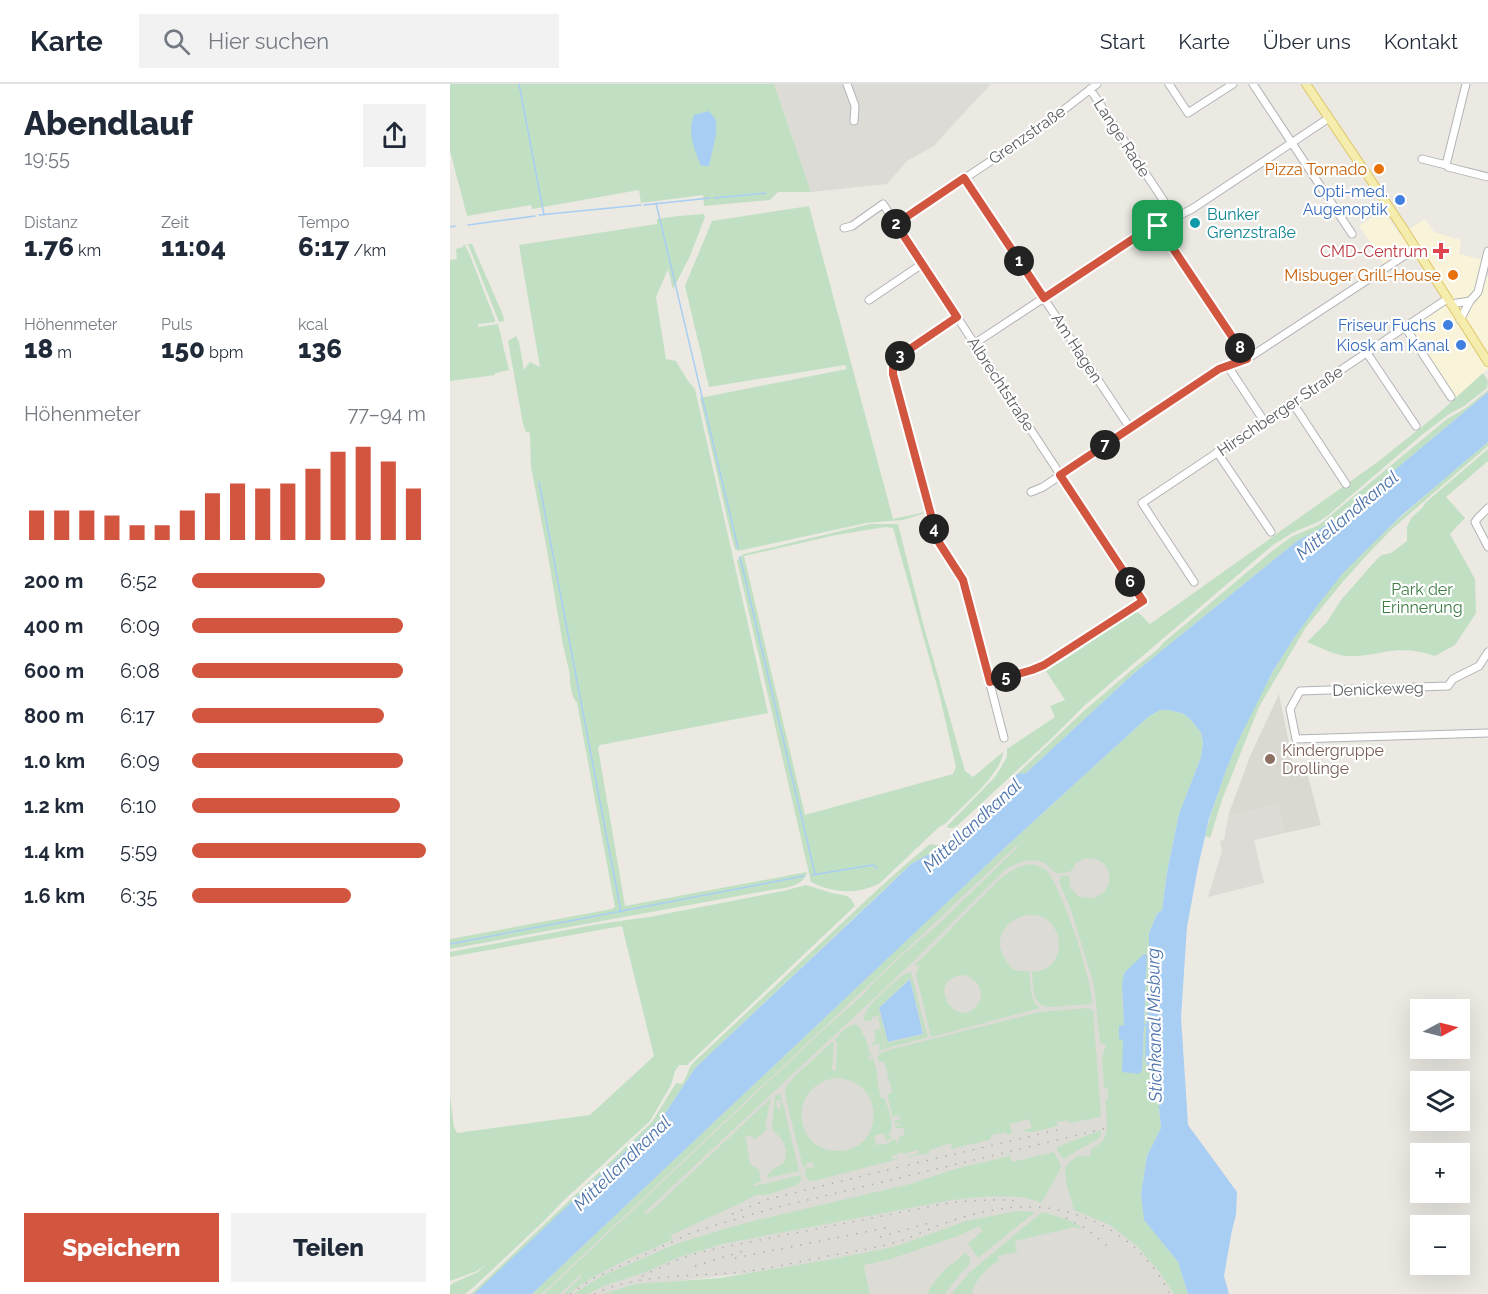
<!DOCTYPE html>
<html lang="de">
<meta charset="utf-8">
<style>
body{margin:0;font-family:Raleway,sans-serif;background:#f2f2f3;color:#1f2937;height:100vh;display:flex;flex-direction:column;font-size:22px;white-space:nowrap}
*{box-sizing:border-box;margin:0}
p{font-size:20px;color:#747a83}
.icon{flex:none;width:33px;height:33px;fill:none;stroke:currentColor;stroke-width:2;stroke-linecap:round;stroke-linejoin:round}
.map{position:relative;flex:1;overflow:hidden}
.details{display:flex;flex-direction:column;background:#fff;width:450px}
.details>*{flex:none}
.needle{width:39px;rotate:83deg}
.controls{position:absolute;left:960px;top:915px;display:grid;gap:12px}
.controls a{display:grid;place-items:center;width:60px;height:60px;border-radius:0px;background:#fff;box-shadow:0 6px 24px #0002;font-size:30px}
.pin{position:absolute;display:grid;place-items:center;width:51px;height:51px;color:#fff;margin:-26px;border-radius:12px;box-shadow:0 3px 9px #0006}
.km{position:absolute;width:30px;height:30px;margin:-15px;border-radius:50%;background:#222;color:#fff;font-size:16px;line-height:30px;text-align:center}
.round{display:grid;place-items:center;flex:none;width:63px;height:63px;border-radius:0px;background:#f2f2f3}
.head{display:flex;align-items:center;justify-content:space-between;height:102px;padding:0 24px}
h1{font-size:33px;font-weight:800;line-height:45px}
.metrics{display:grid;grid-template-columns:repeat(3,1fr);gap:9px;height:102px;padding:6px 24px}
.metrics div{display:grid;align-content:center}
.metrics b{font-size:26px;font-weight:800}
.metrics small{font-size:16px;font-weight:400}
.metrics p{font-size:16px}
.chart{height:168px;padding:12px 24px}
.chart p{display:flex;justify-content:space-between}
.chart svg{width:100%;height:108px;margin-top:6px;stroke:#d25540;stroke-width:6}
.cta{display:flex;gap:12px;margin-top:auto;padding:12px 24px}
.cta a{flex:1;height:69px;border-radius:0px;background:#d25540;color:#fff;font-size:24px;font-weight:800;line-height:69px;text-align:center}
.cta a+a{background:#f2f2f3;color:#1f2937}
ul{padding:0 24px;list-style:none;font-size:20px}
li{display:grid;grid-template-columns:96px 72px 1fr;align-items:center;height:45px}
li i{height:15px;border-radius:8px;background:#d25540}
header{display:flex;align-items:center;gap:36px;box-sizing:border-box;height:84px;padding:0 30px;background:#fff;border-bottom:2px solid #e0e1e3}
header strong{font-size:28px}
nav{display:flex;gap:33px;margin-inline-start:auto;font-size:21px}
.search{width:420px;height:54px;background:#f2f2f3;display:flex;align-items:center;gap:15px;box-sizing:border-box;padding:0 21px;border-radius:0px;color:#747a83;font-size:22px}
main{display:flex;flex:1;min-height:0}
.map>svg:first-child{display:block}
</style>
<header>
<strong>Karte</strong>
<div class="search"><svg class="icon" aria-label="search" viewBox="0 0 24 24"><circle cx="10" cy="10" r="6"/><path d="M15 15l6 6"/></svg>Hier suchen</div>
<nav><a>Start</a><a>Karte</a><a>Über uns</a><a>Kontakt</a></nav>
</header>
<main>
<section class="details">
<div class="head"><div><h1>Abendlauf</h1><p>19:55</p></div><a class="round"><svg class="icon" aria-label="share" viewBox="0 0 24 24"><path d="M12 15V3M7 8l5-5 5 5M5 13v7h14v-7"/></svg></a></div>
<div class="metrics">
<div><p>Distanz</p><b>1.76<small> km</small></b></div>
<div><p>Zeit</p><b>11:04</b></div>
<div><p>Tempo</p><b>6:17<small> /km</small></b></div>
</div>
<div class="metrics">
<div><p>Höhenmeter</p><b>18<small> m</small></b></div>
<div><p>Puls</p><b>150<small> bpm</small></b></div>
<div><p>kcal</p><b>136</b></div>
</div>
<div class="chart"><p><span>Höhenmeter</span>77–94 m</p>
<svg viewBox="0 0 160 44" preserveAspectRatio="none"><path d="M5 44V32M15 44V32M25 44V32M35 44V34M45 44V38M55 44V38M65 44V32M75 44V25M85 44V21M95 44V23M105 44V21M115 44V15M125 44V8M135 44V6M145 44V12M155 44V23"/></svg>
</div>
<ul>
<li><b>200 m</b>6:52<i style="width:57%"></i></li>
<li><b>400 m</b>6:09<i style="width:90%"></i></li>
<li><b>600 m</b>6:08<i style="width:90%"></i></li>
<li><b>800 m</b>6:17<i style="width:82%"></i></li>
<li><b>1.0 km</b>6:09<i style="width:90%"></i></li>
<li><b>1.2 km</b>6:10<i style="width:89%"></i></li>
<li><b>1.4 km</b>5:59<i style="width:100%"></i></li>
<li><b>1.6 km</b>6:35<i style="width:68%"></i></li>
</ul>
<div class="cta"><a>Speichern</a><a>Teilen</a></div>
</section>
<div class="map">
<svg width="1038" height="1210" viewBox="0 0 1038 1210">
<rect width="100%" height="100%" fill="#ebe9e2"/>
<!-- commercial -->
<path fill="#f9f3d9" d="M933,126L950,151L975,135L984,148L1011,156L1009,170L1033,176L1029,191L1038,193V285L1005,314L958,244L1001,215L967,160L934,180L909,142Z"/>
<!-- industrial -->
<path fill="#dcdbd6" d="M324,0H541L501,43L484,62L457,77L437,100L361,108Z
M698,633L691,1109L738,1210H420L414,1181L306,1188L211,1199L159,1210H82L481,833Z
M823,721L829,723L835,749L804,756L814,799L758,813L772,767L770,757L774,756L779,729L784,731Z"/>
<!-- education -->
<path fill="#dad8d0" d="M829,610L844,685H856L871,741L835,749L829,723L823,721L784,731L779,729L801,670Z"/>
<!-- green -->
<path fill="#c1e0c3" fill-rule="evenodd" d="M0,0H324L361,108H328L320,116L254,122L253,111L191,119L189,106L82,125L81,121L17,132L0,67Z
M359,122L443,435L475,428V429L453,436L416,439L288,467L285,465L281,451L250,314L397,285L395,281L259,303L235,202L262,137Z
M254,130L255,133L240,172L223,205L218,185L206,213L216,275L226,277L238,297L245,305L247,314L318,629L150,661L148,664L175,822L357,788C354,803 333,804 321,806L0,865V855L162,825L165,823L127,619L123,613L120,600V591L113,561L97,466L81,383L80,351L79,348H76L73,340L58,257L66,252L69,258L74,286L80,278L90,283L69,161L207,140V135L228,132Z
M18,160H22L53,231L54,237L49,238Z
M13,161H15L19,169L45,236V238L28,240V243L48,240L59,286L45,289V291L0,297V176L7,175L6,165L13,163Z
M1033,289L1038,297L1037,304L1014,322L999,330L973,350L877,432L868,438L844,448L823,461L635,621L601,655L508,741L503,744H498L497,742L504,735L545,693L557,673V665L605,633L600,622L615,616L596,587L634,563L638,558L684,528C691,528 695,536 700,540L929,377L989,329Z
M1038,306V308L881,439L847,457L711,567L683,590L576,689L567,690L635,626L684,584L707,566L713,559L821,468L841,453L869,441L997,335L1016,324Z
M1038,358V362L942,445L915,473L891,500L856,543L809,623L772,716L760,754L755,752C780,657 828,564 893,489C902,479 912,470 922,460C959,424 999,391 1038,358Z
M1038,365V377L996,413L1015,434L1000,450L1025,495L1026,529L1005,561L985,572C969,566 951,565 934,568C922,570 910,573 897,572C883,571 870,563 857,558L877,538L891,516L927,475L932,471L941,469L957,457V443L961,434L972,424L975,419Z
M420,440H448L474,543L515,687L523,693L553,668C552,690 511,723 495,740L489,743L430,799C407,811 383,809 361,798L287,477L289,474L294,470ZM435,443L443,444L448,462L489,609L506,683L503,690L355,731L294,472L386,451Z
M710,626H719L734,630L741,636L751,649L753,658L751,673L729,730L717,788L712,826L707,830L699,849V914L696,940H694L696,889L693,872L674,889L672,917L674,941L669,942V954L673,955L692,978L694,941H696V979L706,993L711,1044L697,1072L691,1109L694,1136L728,1178L738,1210H724L709,1187L688,1163L660,1141L624,1126C622,1117 612,1091 616,1083C619,1077 625,1074 631,1071L634,1073L641,1071V1065C646,1062 650,1060 653,1056C660,1046 656,1028 655,1017L658,1015V1006L654,1002L652,974L656,960L650,959L644,901L621,826L609,797L612,792H618L619,793L620,803L628,812C659,823 670,786 648,776C641,773 632,774 626,779C624,781 623,785 621,787C618,789 610,789 607,789C602,787 600,783 596,780C582,772 569,778 556,785L466,875L194,1129L195,1131L202,1126L321,1014L315,1043L317,1045C314,1050 309,1051 305,1055L302,1052L294,1053L296,1055L300,1080L309,1086L311,1098L304,1100L305,1102L351,1091V1096L349,1100L323,1109L313,1111H305L293,1118L221,1151L222,1156C188,1171 149,1186 118,1210H114L131,1193V1190L110,1210H94L371,948L414,910L425,897L457,867L492,837L568,763L566,762L98,1204L91,1210H82L560,759L698,633Z
M480,760L494,762L461,780L245,984L214,1031L36,1200L24,1210H21L202,1038L226,999L232,1000C237,994 237,987 242,980L428,805L455,781Z
M579,780C586,781 591,782 596,786C611,800 643,899 642,919C635,921 629,921 623,921C589,925 584,926 582,888C621,886 615,830 581,831C558,831 540,856 556,876C558,880 561,884 565,886C570,888 575,887 579,887C581,900 579,917 590,924L481,953L466,890L470,881L464,882L552,793L566,784ZM514,891C527,895 536,908 528,920C507,950 472,894 514,891Z
M356,801L382,809L397,812L401,815L405,822L237,981H229L225,987L221,1001L200,1037L112,1118L95,1136L26,1201L15,1210H0V1202L3,1199L28,1188L35,1181L27,1187L0,1197V1012L4,1043L7,1049L140,1031L204,972L172,842L0,873V868L149,840L199,833L333,807Z
M461,888L471,927H468L460,894L429,924L430,932L422,933V937L413,936C417,918 441,902 454,890Z
M638,924L643,927L651,1032L650,1033L620,1039L617,1036L610,1038L606,1037L608,1042L583,1048L570,1047L582,1044L579,1035L560,1040L562,1049L557,1051L556,1048L541,1051V1055L539,1056L501,1065L502,1060H498L479,1066L480,1069L457,1073L469,1069L468,1066L453,1070L452,1068H451L450,1069L441,1073L442,1075L451,1074L448,1075L364,1097L359,1096L355,1092L356,1084L364,1083L362,1078L356,1079L357,1083H353L336,1015L335,1004L345,992L382,958H384L382,987L386,986L387,959L385,955C394,947 406,930 413,950C416,956 419,962 419,968L420,969L421,972L418,973L419,976L422,975V971C428,985 427,1000 431,1014H434C439,1025 444,1038 440,1050L437,1051L438,1052L443,1054L436,1056L434,1049L424,1052L426,1061L436,1060L445,1055L448,1061L449,1053L455,1051L453,1044H446L445,1042L451,1041V1039L445,1040L444,1037L450,1035L449,1031L444,1032L443,1035L437,1010L442,1008L434,977L428,978V972L433,968L442,965L590,928ZM386,994C437,996 435,1068 387,1067C341,1066 339,1000 386,994Z
M468,928H471L478,953L427,967V966L430,964L429,959L423,961L424,964L421,960L426,957L424,946L430,945L434,963H435L428,933H431L438,959L474,950Z
M329,1010L331,1011L332,1018H330L329,1016L326,1017L327,1025L331,1024L330,1019H333L349,1087L318,1094L317,1089H321V1086L333,1080C340,1067 334,1055 323,1047L322,1043L325,1013Z
M651,1046L650,1054L626,1067L614,1075L607,1067V1063Z
M604,1068L611,1081L609,1088L591,1119C571,1108 525,1113 502,1116L272,1160L227,1174L196,1188L156,1201L138,1210H123L152,1192L226,1160L291,1140L460,1100L505,1085L560,1072L562,1078Z
M567,1127L585,1128L528,1174L518,1160L532,1147L529,1142L508,1152L441,1175L414,1181L420,1210H153L185,1200L270,1194L377,1176L433,1165L447,1162L516,1137Z
M592,1128L616,1135L631,1143L630,1145L625,1143L565,1157L567,1168L548,1172L549,1177C538,1182 523,1198 522,1210H501L520,1188Z
M515,1169L520,1174V1180L512,1188L495,1210H477C482,1201 490,1189 499,1182C505,1178 510,1174 515,1169Z"/>
<!-- water -->
<path fill="#a9cef3" d="M259,27L266,36V51L259,82H251C244,65 237,48 244,31Z
M1038,308V358L952,431L894,488L870,518L844,554L823,587L788,657L775,689L759,735L748,783L737,843L731,933L738,1041L787,1108L786,1131L782,1146L774,1192L779,1210H738L728,1178L694,1136L691,1109L697,1072L711,1044L706,993L695,977L696,942H694L692,986L689,990L672,988L673,956L669,955V942L674,941L672,901L674,889L694,870L697,871L694,940H696L699,914V849L707,830L712,826L717,788L729,730L751,673L753,658L751,649L741,636L734,630L719,626H710L698,633L560,759L82,1210H24L214,1031L245,984L433,807L461,780L510,753L523,741L520,738L530,728L533,731L566,699L563,695L567,690L576,689L683,590L711,567L847,457L881,439Z
M460,895L473,950L438,958L429,924Z"/>
<g fill="none" stroke-linecap="round" stroke-linejoin="round">
<!-- stream -->
<path stroke="#a9cef3" stroke-width="1.5" d="M69,0L94,131
M264,114L316,109
M206,119L288,464
M194,121L260,114
M89,131L191,121
M18,141L85,132
M0,143L5,142
M89,398L171,828
M290,473L365,790
M362,791L423,781L427,784
M0,860L354,792"/>
<defs>
<path id="minor" d="M397,0L405,22L404,37
M719,0L738,29L783,0
M803,0L902,150
M640,5L725,134
M972,75L996,81L998,83L1038,93
M996,81L1016,0
M514,94L680,344
M446,140L589,45L647,0
M708,142L797,275
M394,144L402,142L433,120L693,517L594,581L582,586L540,598
M419,216L472,180
M1020,217L1028,208L1038,167
M1001,220L1020,217L1010,236
M507,233L448,273L445,279L443,290L488,457L513,496L554,654
M955,243L1001,313
M524,260L701,143L708,142L742,125L879,34
M917,269L966,342
M777,281L814,337
M842,318L896,400
M767,368L821,448
M581,408L593,403L769,285L797,275L966,164
M1038,424L1028,434L1025,438L1038,463
M744,498L692,419L997,215
M1038,568L1029,582L1003,595L998,602L850,607L840,625L846,655L1038,649"/>
<path id="major" d="M856,0L951,141L1038,278"/>
</defs>
<!-- minor casing -->
<use href="#minor" stroke="#b2b3b7" stroke-width="9"/>
<!-- major casing -->
<use href="#major" stroke="#dfc567" stroke-width="10"/>
<!-- minor -->
<use href="#minor" stroke="#fff" stroke-width="7"/>
<!-- major -->
<use href="#major" stroke="#f4edad" stroke-width="8"/>
<!-- rail -->
<path stroke="#b0b0b1" stroke-width="1.5" stroke-dasharray="1.5 8" stroke-linecap="butt" d="M458,1081L607,1046
M282,1130L319,1115L453,1082
M616,1134L637,1145L661,1165
M430,1153L479,1139
M285,1174L440,1143
M245,1182L293,1167
M192,1192L229,1175L259,1166L493,1120C519,1116 546,1115 572,1117
M120,1210L144,1194L162,1186L241,1149L256,1144L320,1125L657,1044
M144,1210C187,1189 245,1193 292,1188C318,1185 343,1179 368,1174C392,1169 416,1166 440,1160C459,1155 476,1146 495,1139C529,1127 567,1119 603,1125C653,1133 697,1164 720,1210"/>
</g>
<g fill="none" stroke-linecap="round" stroke-linejoin="round">
<defs>
<path id="route" d="M514,94L594,214L701,143L708,142L797,275L769,285L610,391L693,517L594,581L582,586L540,598L513,496L488,457L443,290V284L448,273L507,233L446,140Z"/>
</defs>
<!-- route casing -->
<use href="#route" stroke="#fff" stroke-width="12"/>
<!-- route -->
<use href="#route" stroke="#d25540" stroke-width="8"/>
</g>
<!-- markers -->
<g fill="#e8710a" stroke="#fff" stroke-width="2">
<circle cx="929" cy="85" r="6"/>
<circle cx="1003" cy="191" r="6"/>
</g>
<g fill="#3f7fe0" stroke="#fff" stroke-width="2">
<circle cx="950" cy="116" r="6"/>
<circle cx="998" cy="241" r="6"/>
<circle cx="1011" cy="261" r="6"/>
</g>
<circle fill="#0f9aa8" stroke="#fff" stroke-width="2" cx="745" cy="139" r="6"/>
<path fill="#e0444e" stroke="#fff" stroke-width="2" d="M988 158h6v6h6v6h-6v6h-6v-6h-6v-6h6z"/>
<circle fill="#8d6e63" stroke="#fff" stroke-width="2" cx="820" cy="675" r="6"/>
<g text-anchor="middle" dominant-baseline="central" stroke-width="4.5" stroke-linejoin="round" paint-order="stroke">
<!-- street labels -->
<g font-size="16" fill="#5a5c60" stroke="#fff">
<text transform="translate(577 51) rotate(-35)">Grenzstraße</text>
<text transform="translate(672 54) rotate(57)">Lange Rade</text>
<text transform="translate(627 264) rotate(57)">Am Hagen</text>
<text transform="translate(551 300) rotate(57)">Albrechtstraße</text>
<text transform="translate(830 327) rotate(-34)">Hirschberger Straße</text>
<text transform="translate(928 605) rotate(-2)">Denickeweg</text>
</g>
<!-- food labels -->
<g font-size="16" fill="#c56008" stroke="#fff" text-anchor="end">
<text x="917" y="85">Pizza Tornado</text>
<text x="991" y="191">Misbuger Grill-House</text>
</g>
<!-- shop labels -->
<g font-size="16" fill="#366cbe" stroke="#fff" text-anchor="end">
<text x="938" y="107">Opti-med.<tspan x="938" dy="18">Augenoptik</tspan></text>
<text x="986" y="241">Friseur Fuchs</text>
<text x="999" y="261">Kiosk am Kanal</text>
</g>
<!-- culture labels -->
<g font-size="16" fill="#0d838f" stroke="#fff" text-anchor="start">
<text x="757" y="130">Bunker<tspan x="757" dy="18">Grenzstraße</tspan></text>
</g>
<!-- health labels -->
<g font-size="16" fill="#be3a42" stroke="#fff" text-anchor="end">
<text x="978" y="167">CMD-Centrum</text>
</g>
<!-- park labels -->
<g font-size="16" fill="#3e7b45" stroke="#fff">
<text x="972" y="505">Park der<tspan x="972" dy="18">Erinnerung</tspan></text>
</g>
<!-- education labels -->
<g font-size="16" fill="#785e54" stroke="#fff" text-anchor="start">
<text x="832" y="666">Kindergruppe<tspan x="832" dy="18">Drollinge</tspan></text>
</g>
<!-- water labels -->
<g font-size="18" font-style="italic" fill="#4d74ab" stroke="#fff">
<text transform="translate(897 431) rotate(-40)">Mittellandkanal</text>
<text transform="translate(522 741) rotate(-43)">Mittellandkanal</text>
<text transform="translate(704 941) rotate(-91)">Stichkanal Misburg</text>
<text transform="translate(172 1079) rotate(-44)">Mittellandkanal</text>
</g>
</g>
</svg>
<div class="controls">
<a><svg class="needle" viewBox="-14 -14 28 28"><path d="M0-13l5 13h-10z" fill="#e53935"/><path d="M0 13l5-13h-10z" fill="#747a83"/></svg></a>
<a><svg class="icon" aria-label="layers" viewBox="0 0 24 24"><path d="M12 4l9 5-9 5-9-5zM3 14l9 5 9-5"/></svg></a>
<a>+</a>
<a>−</a>
</div>
<div class="pin" style="left:708px;top:142px;background:#1e9e55"><svg class="icon" aria-label="arrive" viewBox="0 0 24 24"><path d="M6 21V4h12l-3 4 3 4H6"/></svg></div>
<b class="km" style="left:569px;top:177px">1</b>
<b class="km" style="left:446px;top:140px">2</b>
<b class="km" style="left:450px;top:272px">3</b>
<b class="km" style="left:484px;top:445px">4</b>
<b class="km" style="left:556px;top:593px">5</b>
<b class="km" style="left:680px;top:498px">6</b>
<b class="km" style="left:655px;top:361px">7</b>
<b class="km" style="left:790px;top:264px">8</b>
</div>
</main>
